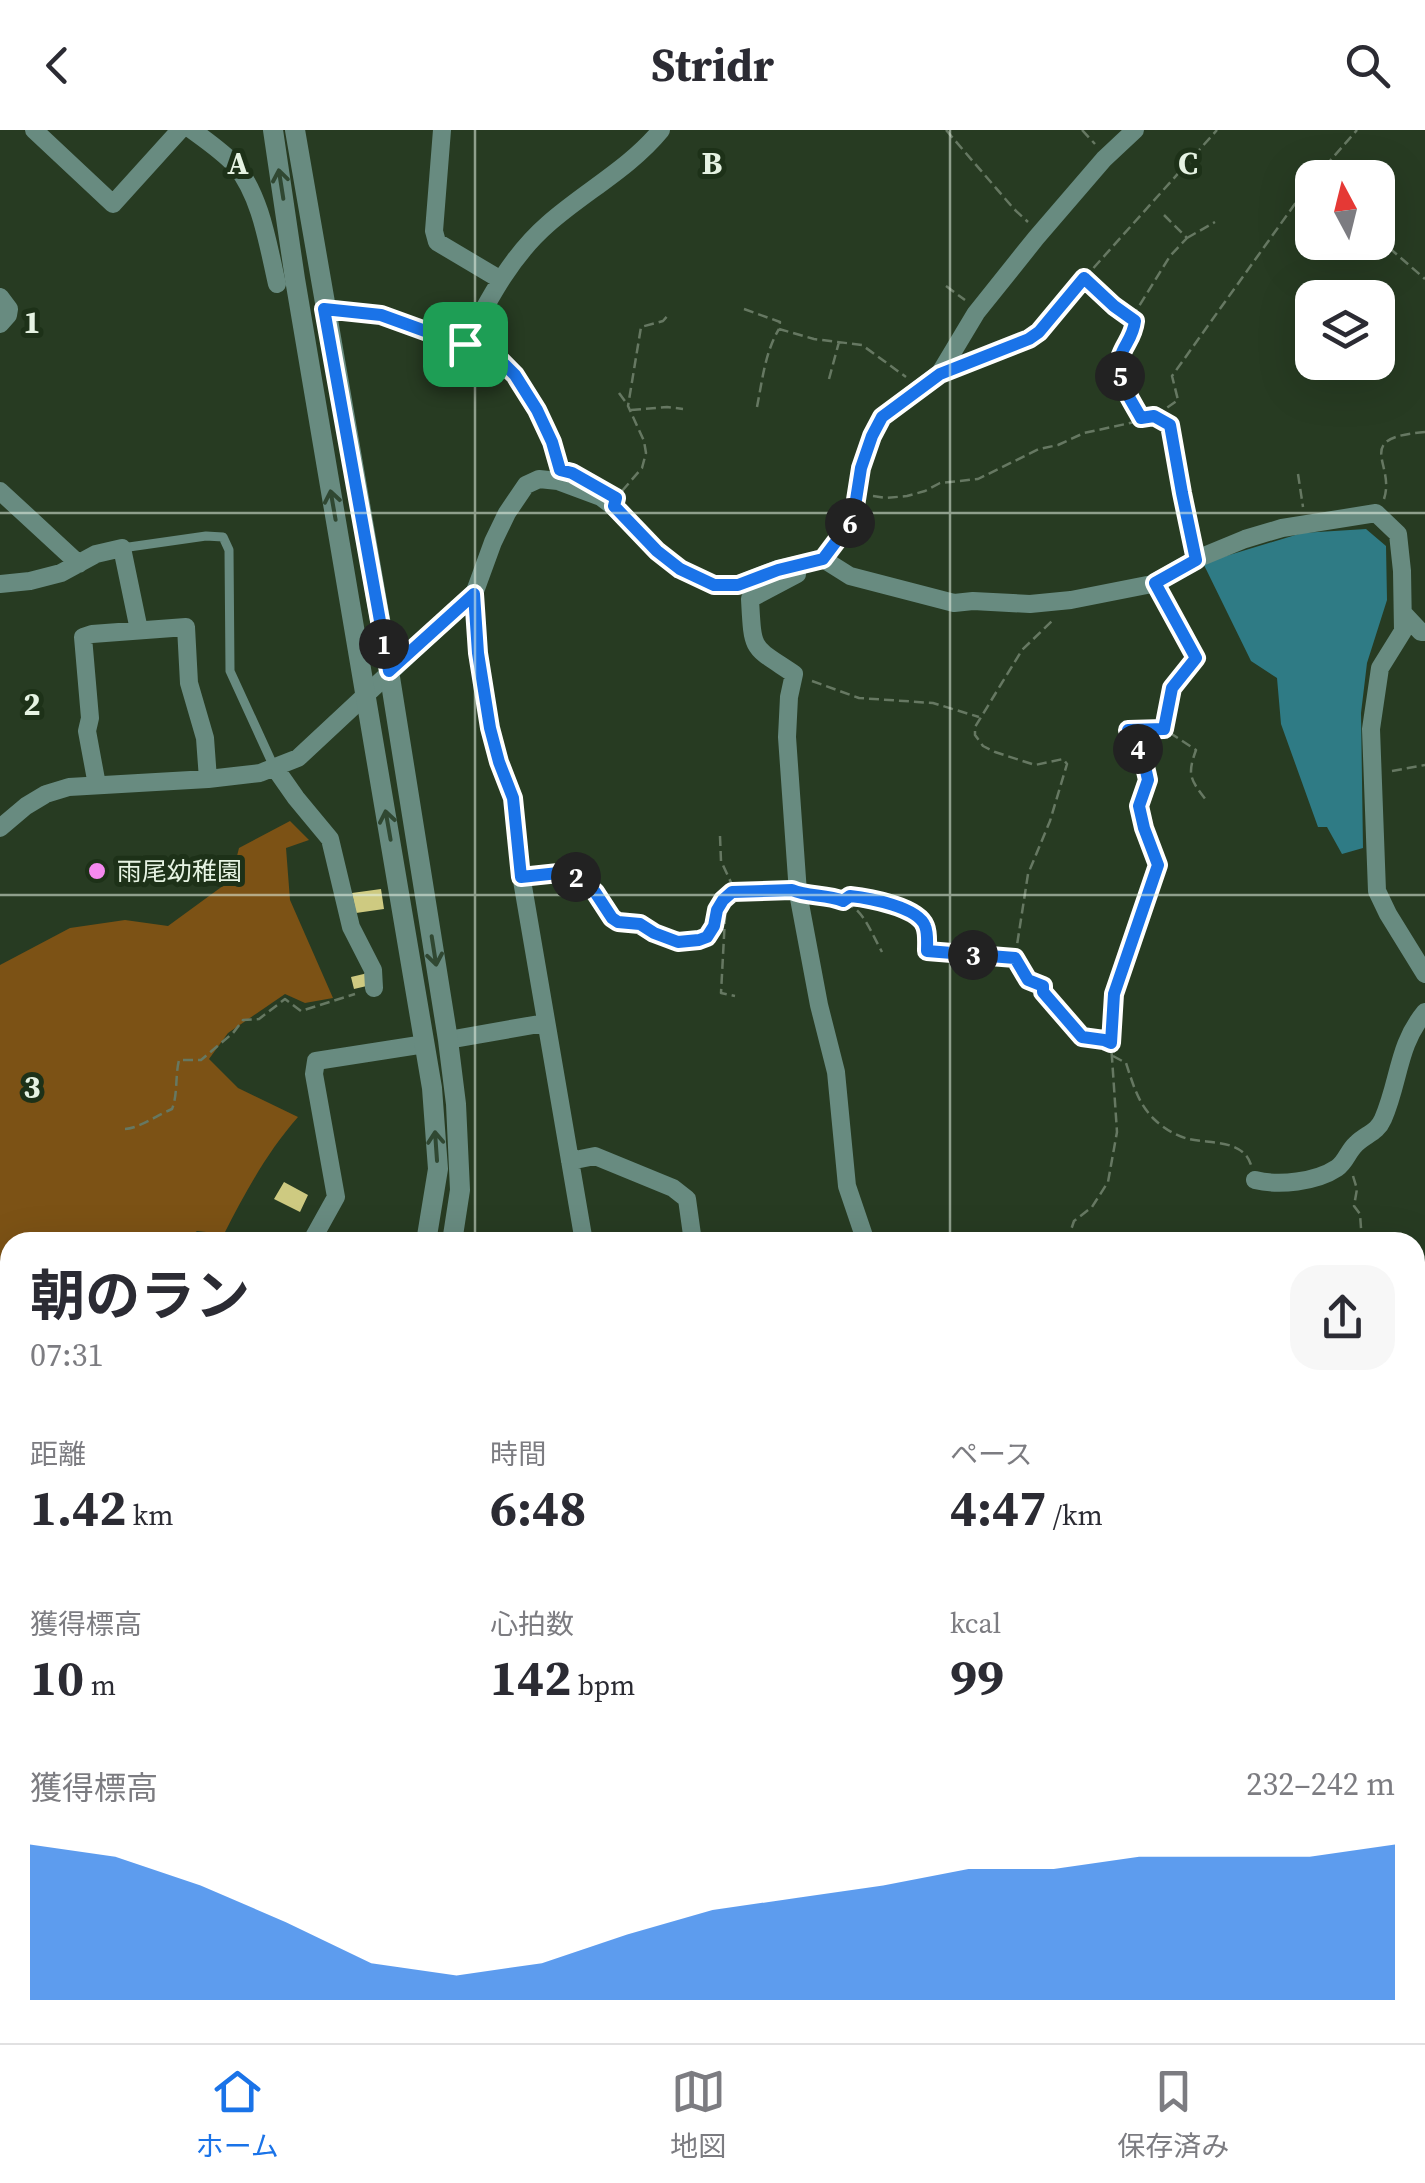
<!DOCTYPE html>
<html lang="ja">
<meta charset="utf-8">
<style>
body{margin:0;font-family:"Source Serif 4","Noto Sans JP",serif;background:#f7f7f7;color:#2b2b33;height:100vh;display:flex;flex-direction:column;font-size:38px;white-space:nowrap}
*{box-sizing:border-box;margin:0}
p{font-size:32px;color:#7c7c81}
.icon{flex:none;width:55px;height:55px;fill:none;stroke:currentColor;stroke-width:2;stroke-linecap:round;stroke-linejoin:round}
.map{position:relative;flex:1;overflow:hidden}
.side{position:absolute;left:0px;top:1102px;width:1425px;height:812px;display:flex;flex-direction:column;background:#fff;border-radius:30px 30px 0 0;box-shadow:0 10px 40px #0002}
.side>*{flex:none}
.needle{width:65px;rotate:353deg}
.fabs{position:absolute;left:1295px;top:30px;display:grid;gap:20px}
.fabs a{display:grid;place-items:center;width:100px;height:100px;border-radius:20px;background:#fff;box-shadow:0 10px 40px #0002;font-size:50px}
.pin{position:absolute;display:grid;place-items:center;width:85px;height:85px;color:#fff;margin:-42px;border-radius:20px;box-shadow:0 5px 15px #0006}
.km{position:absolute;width:50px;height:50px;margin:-25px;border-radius:50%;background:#222;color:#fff;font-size:28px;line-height:50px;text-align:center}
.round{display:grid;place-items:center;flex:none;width:105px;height:105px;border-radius:30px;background:#f7f7f7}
.headline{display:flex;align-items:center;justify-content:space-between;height:170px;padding:0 30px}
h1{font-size:55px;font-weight:700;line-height:75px}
.metrics{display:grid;grid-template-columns:repeat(3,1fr);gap:15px;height:170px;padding:10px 30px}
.metrics div{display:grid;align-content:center}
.metrics b{font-size:50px;font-weight:700}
.metrics small{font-size:28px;font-weight:400}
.metrics p{font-size:28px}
.chart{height:280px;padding:20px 30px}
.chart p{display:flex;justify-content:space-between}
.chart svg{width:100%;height:180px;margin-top:10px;fill:#1a73e8;opacity:.7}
header{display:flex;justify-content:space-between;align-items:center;height:130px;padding:0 30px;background:#fff;font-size:45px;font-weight:700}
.dock{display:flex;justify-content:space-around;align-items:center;height:140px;border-top:2px solid #e1e1e2;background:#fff;font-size:28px;color:#7c7c81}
.dock a{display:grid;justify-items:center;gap:5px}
.dock .on{color:#1a73e8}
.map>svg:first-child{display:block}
</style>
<header><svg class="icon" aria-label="back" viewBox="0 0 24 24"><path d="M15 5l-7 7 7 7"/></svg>Stridr<svg class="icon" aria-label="search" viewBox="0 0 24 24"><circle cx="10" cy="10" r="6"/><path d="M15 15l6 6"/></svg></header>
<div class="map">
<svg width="1425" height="1913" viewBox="0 0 1425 1913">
<rect width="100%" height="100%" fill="#273b22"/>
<!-- green -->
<path fill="#7c5215" d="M290,691L309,710L286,718L290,770L333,868L305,873L285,864L228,903L209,929L238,958L298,987C267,1022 245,1063 224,1104L197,1101L182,1112H10V1198L0,1189V835L70,798L125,790L168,796L231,750L239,718Z"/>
<!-- water -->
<path fill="#2f7b85" d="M1366,399L1386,416L1387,470L1367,533L1361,583L1363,718L1342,724L1327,697H1318L1281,594L1277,548L1251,531L1203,433L1302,403Z"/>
<!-- building -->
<path fill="#ceca81" d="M381,759L384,779L356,783L352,763Z
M368,843L371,855L354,859L351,847Z
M284,1052L308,1065L300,1082L274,1069Z"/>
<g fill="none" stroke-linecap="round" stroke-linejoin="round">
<!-- path -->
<path stroke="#667862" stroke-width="2.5" stroke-dasharray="10 5" stroke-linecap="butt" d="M946,0L1014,79L1028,92
M1082,0L1095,14
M1315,48L1357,0
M1187,108L1215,92
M1378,108L1425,149
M1084,148L1114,176L1135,191C1133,208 1124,214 1120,228C1114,249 1132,271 1141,288L1154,287L1171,295L1192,414
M946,156L965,170
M744,179L780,192L779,199L814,209L862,215L906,247
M1135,189L1136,181L1170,126L1187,108L1162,83
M965,234L1029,209L1039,202L1072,162L1217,0
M829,249L839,212
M619,263L627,274
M757,277C762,252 765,222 779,199
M631,280L667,277L683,279
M1155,286L1178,270L1172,246L1312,50
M1298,344L1303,377
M622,361L642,338L646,323L644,311L628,276L641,197L663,191L669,184
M873,366L886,368L907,366L925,361L940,353L978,349L1039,319L1058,315L1084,303L1135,292L1140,289
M1384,369C1396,333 1351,308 1425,302
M1163,469L1196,528L1172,558L1164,598
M477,486L479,523L490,597L499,631L513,668L517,718
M812,551L859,568L933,573L979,587
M1392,641L1425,635
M720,706L721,731L735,761
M538,745L568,742C580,749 595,760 604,772C608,778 610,787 617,791C623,795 632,792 640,794C642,795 651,802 653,803C671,812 705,821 714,796C719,783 717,770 732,763C745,757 765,760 778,760
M816,764C861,770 863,787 882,822
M726,769L721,863L735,866
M843,771C845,770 847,767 850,767C862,763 913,780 920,789C928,798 926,810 927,821L1015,828L1028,850L1043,857V862L1082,907L1109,913
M1015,828L1028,744L1050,691L1067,634L1063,629L1035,635L995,622L983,616L975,605V597L1022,520L1054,489
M1113,926L1126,933C1133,954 1138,974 1155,990C1163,998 1178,1007 1189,1009C1210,1014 1243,1009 1251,1035
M125,999C140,998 157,985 172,979C178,964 175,946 179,930H201L233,903L243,890L259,889L285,869L301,881L355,864
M1353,1046L1357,1059L1354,1076L1360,1084L1362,1112
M204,1107L212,1112
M1067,1112L1074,1091L1092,1077L1108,1052L1117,1002L1111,913L1114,864L1158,735L1144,698L1139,676L1148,651L1144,632L1129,600L1164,599L1196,620C1187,645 1190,649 1206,670
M0,1150L4,1145L10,1144
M1415,1389L1425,1395
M0,1886L10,1875
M468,1905L476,1913
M558,1905L570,1913
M1378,1905L1385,1913
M131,1913H134
M278,1913L286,1905
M493,1913L501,1905
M633,1913L634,1905
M792,1913L794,1905"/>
<!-- service -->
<path stroke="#688b80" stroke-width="9" d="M122,418L206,406L223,407L229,420L230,541L274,637"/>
<!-- minor -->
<path stroke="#688b80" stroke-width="18" d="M34,0L113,74L180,0
M192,0C207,11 223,22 235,35C261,66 268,115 277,154
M442,0L434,101L437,112L501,150
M0,167L9,179L8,185L0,194
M324,179L381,185L497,227L515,245L537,280L552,312L560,340L572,343L594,355
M465,214C488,171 510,127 548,94C584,62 630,38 661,0
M0,361L79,434
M823,429L850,446L954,473L973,471L1030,474L1071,470L1152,454L1199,428L1245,409L1282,398L1376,383L1398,404L1402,441L1403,501L1380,538L1371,599L1377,761L1388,784L1425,844
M797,436V444L750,469C753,523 751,515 794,544L789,567L787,607L798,763L819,875L836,942L847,1056L866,1112
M0,454L30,451L61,443L96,424L122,418L139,500
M1403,483L1421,502H1425
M275,638L296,668L330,709L351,797L373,840L374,858
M97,655L87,601L90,588L83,507L92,504L186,497L189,553L205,608L208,649
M0,698L26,676L46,664L69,657L208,649L260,643L298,628L474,464L493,412L507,383L526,355L539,349L558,351L601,367L614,377L657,421L680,439L714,455H737L778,439L823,429L853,389L861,338L872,306L882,287L940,243L976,183L1036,108L1104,29L1135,0
M519,733L584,1112
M448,910L545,893
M570,1031L595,1026L673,1058L687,1069L693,1112
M1255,1050C1279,1056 1316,1052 1337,1038C1346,1032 1348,1021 1356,1014C1366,1004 1377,1003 1383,989C1400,950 1397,916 1425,882
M311,1112L336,1067L314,944L316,931L425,914
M0,1408L10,1392
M1341,1905L1345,1913
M1014,1913L1015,1905
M1128,1913L1130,1905
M1254,1913V1905"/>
<!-- tertiary -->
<path stroke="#688b80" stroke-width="20" d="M273,0L295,149L432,958L438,1039L426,1112
M295,0L389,541L448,910L456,974L460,1060L452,1112
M0,1670L10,1659
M0,1710L10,1700"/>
<!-- trunk -->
<path stroke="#a7efda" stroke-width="28" d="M0,1292L10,1296
M0,1324L10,1329
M1415,1690H1425
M1415,1712L1425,1713"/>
</g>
<!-- one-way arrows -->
<defs><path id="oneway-shaft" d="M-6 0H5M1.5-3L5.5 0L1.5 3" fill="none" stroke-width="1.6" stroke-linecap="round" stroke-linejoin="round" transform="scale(2.5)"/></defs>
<g stroke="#304832">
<use href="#oneway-shaft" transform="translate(281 54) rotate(-99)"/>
<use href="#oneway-shaft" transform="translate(333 375) rotate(-100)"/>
<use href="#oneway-shaft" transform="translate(388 695) rotate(-100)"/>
<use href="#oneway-shaft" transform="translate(434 821) rotate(81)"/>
<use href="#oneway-shaft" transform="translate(436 1016) rotate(-94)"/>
</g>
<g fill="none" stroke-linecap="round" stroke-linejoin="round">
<defs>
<path id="route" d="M1084,148L1114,176L1135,191C1133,208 1124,214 1120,228C1115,249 1132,271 1141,288L1154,286L1170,295L1182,363L1196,430L1155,453L1196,528L1172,558L1164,599L1128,600L1144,632L1148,650L1139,676L1144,698L1158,735L1114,864L1111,913L1104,910L1082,907L1043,862V856L1028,850L1015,828L927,821C927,813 928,803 925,796C918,777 869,768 850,766L843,771C826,764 808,767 792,760L732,762L723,770L717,780L714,796L707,807L699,810L678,812L654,803L640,794L618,792L612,788L595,762L568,742L521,747L513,668L499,632L490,598L478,523L474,464L389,541L324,179L381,185L497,227L515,245L537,280L552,312L560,340L572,343L616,368L614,376L657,421L680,439L714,455H738L778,440L823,429L853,389L861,338L872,306L882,287L940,244L1029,209L1039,202Z"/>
</defs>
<!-- route casing -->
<use href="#route" stroke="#fff" stroke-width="20"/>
<!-- route -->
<use href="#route" stroke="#1a73e8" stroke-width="12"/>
</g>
<!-- grid -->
<path fill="none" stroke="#e6f3e3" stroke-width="2.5" stroke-opacity="0.55" d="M475,0V1112M950,0V1112M0,383H1425M0,765H1425M0,1148H10M1415,1148H1425M0,1530H10M1415,1530H1425M475,1905V1913M950,1905V1913"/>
<!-- markers -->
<circle fill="#f589ef" stroke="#1d3118" stroke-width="4" cx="97" cy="741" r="10"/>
<g text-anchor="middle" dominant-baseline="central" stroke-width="10" stroke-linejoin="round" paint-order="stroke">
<!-- poi labels -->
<g font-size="25" fill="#e6f3e3" stroke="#1d3118" text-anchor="start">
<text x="117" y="741">雨尾幼稚園</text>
</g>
</g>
<g font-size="32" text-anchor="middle" font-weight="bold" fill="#e6f3e3" stroke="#1d3118" stroke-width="10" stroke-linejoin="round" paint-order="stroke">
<text x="238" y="44">A</text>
<text x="712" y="44">B</text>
<text x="1188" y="44">C</text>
<text x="32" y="203">1</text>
<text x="32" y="585">2</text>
<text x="32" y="968">3</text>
</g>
</svg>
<div class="fabs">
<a><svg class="needle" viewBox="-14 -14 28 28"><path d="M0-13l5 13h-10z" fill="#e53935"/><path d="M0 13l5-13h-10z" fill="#7c7c81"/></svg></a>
<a><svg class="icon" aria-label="layers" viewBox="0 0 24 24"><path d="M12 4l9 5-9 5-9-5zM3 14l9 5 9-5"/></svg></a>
</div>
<div class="pin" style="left:465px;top:214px;background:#1e9e55"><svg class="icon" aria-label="arrive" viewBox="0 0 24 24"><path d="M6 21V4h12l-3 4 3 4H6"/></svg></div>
<b class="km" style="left:384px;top:514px">1</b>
<b class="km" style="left:576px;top:747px">2</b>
<b class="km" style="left:973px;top:825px">3</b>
<b class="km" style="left:1138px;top:619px">4</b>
<b class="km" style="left:1120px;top:246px">5</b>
<b class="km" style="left:850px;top:393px">6</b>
<section class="side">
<div class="headline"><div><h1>朝のラン</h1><p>07:31</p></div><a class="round"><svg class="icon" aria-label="share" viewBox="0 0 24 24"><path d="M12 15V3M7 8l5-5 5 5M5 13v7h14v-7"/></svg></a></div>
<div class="metrics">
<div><p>距離</p><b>1.42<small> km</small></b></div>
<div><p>時間</p><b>6:48</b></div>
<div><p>ペース</p><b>4:47<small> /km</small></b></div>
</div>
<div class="metrics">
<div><p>獲得標高</p><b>10<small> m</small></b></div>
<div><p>心拍数</p><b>142<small> bpm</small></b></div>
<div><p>kcal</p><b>99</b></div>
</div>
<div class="chart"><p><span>獲得標高</span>232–242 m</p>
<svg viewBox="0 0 160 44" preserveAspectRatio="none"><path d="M0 44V6L10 9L20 16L30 25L40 35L50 38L60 35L70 28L80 22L90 19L100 16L110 12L120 12L130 9L140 9L150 9L160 6V44z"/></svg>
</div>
</section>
</div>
<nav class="dock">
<a class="on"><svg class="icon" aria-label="home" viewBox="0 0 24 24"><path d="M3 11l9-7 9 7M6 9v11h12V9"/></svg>ホーム</a>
<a><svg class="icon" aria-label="map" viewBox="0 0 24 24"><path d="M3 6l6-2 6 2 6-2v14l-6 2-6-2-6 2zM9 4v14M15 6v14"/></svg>地図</a>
<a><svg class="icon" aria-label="saved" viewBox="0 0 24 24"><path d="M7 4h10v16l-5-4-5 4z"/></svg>保存済み</a>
</nav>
